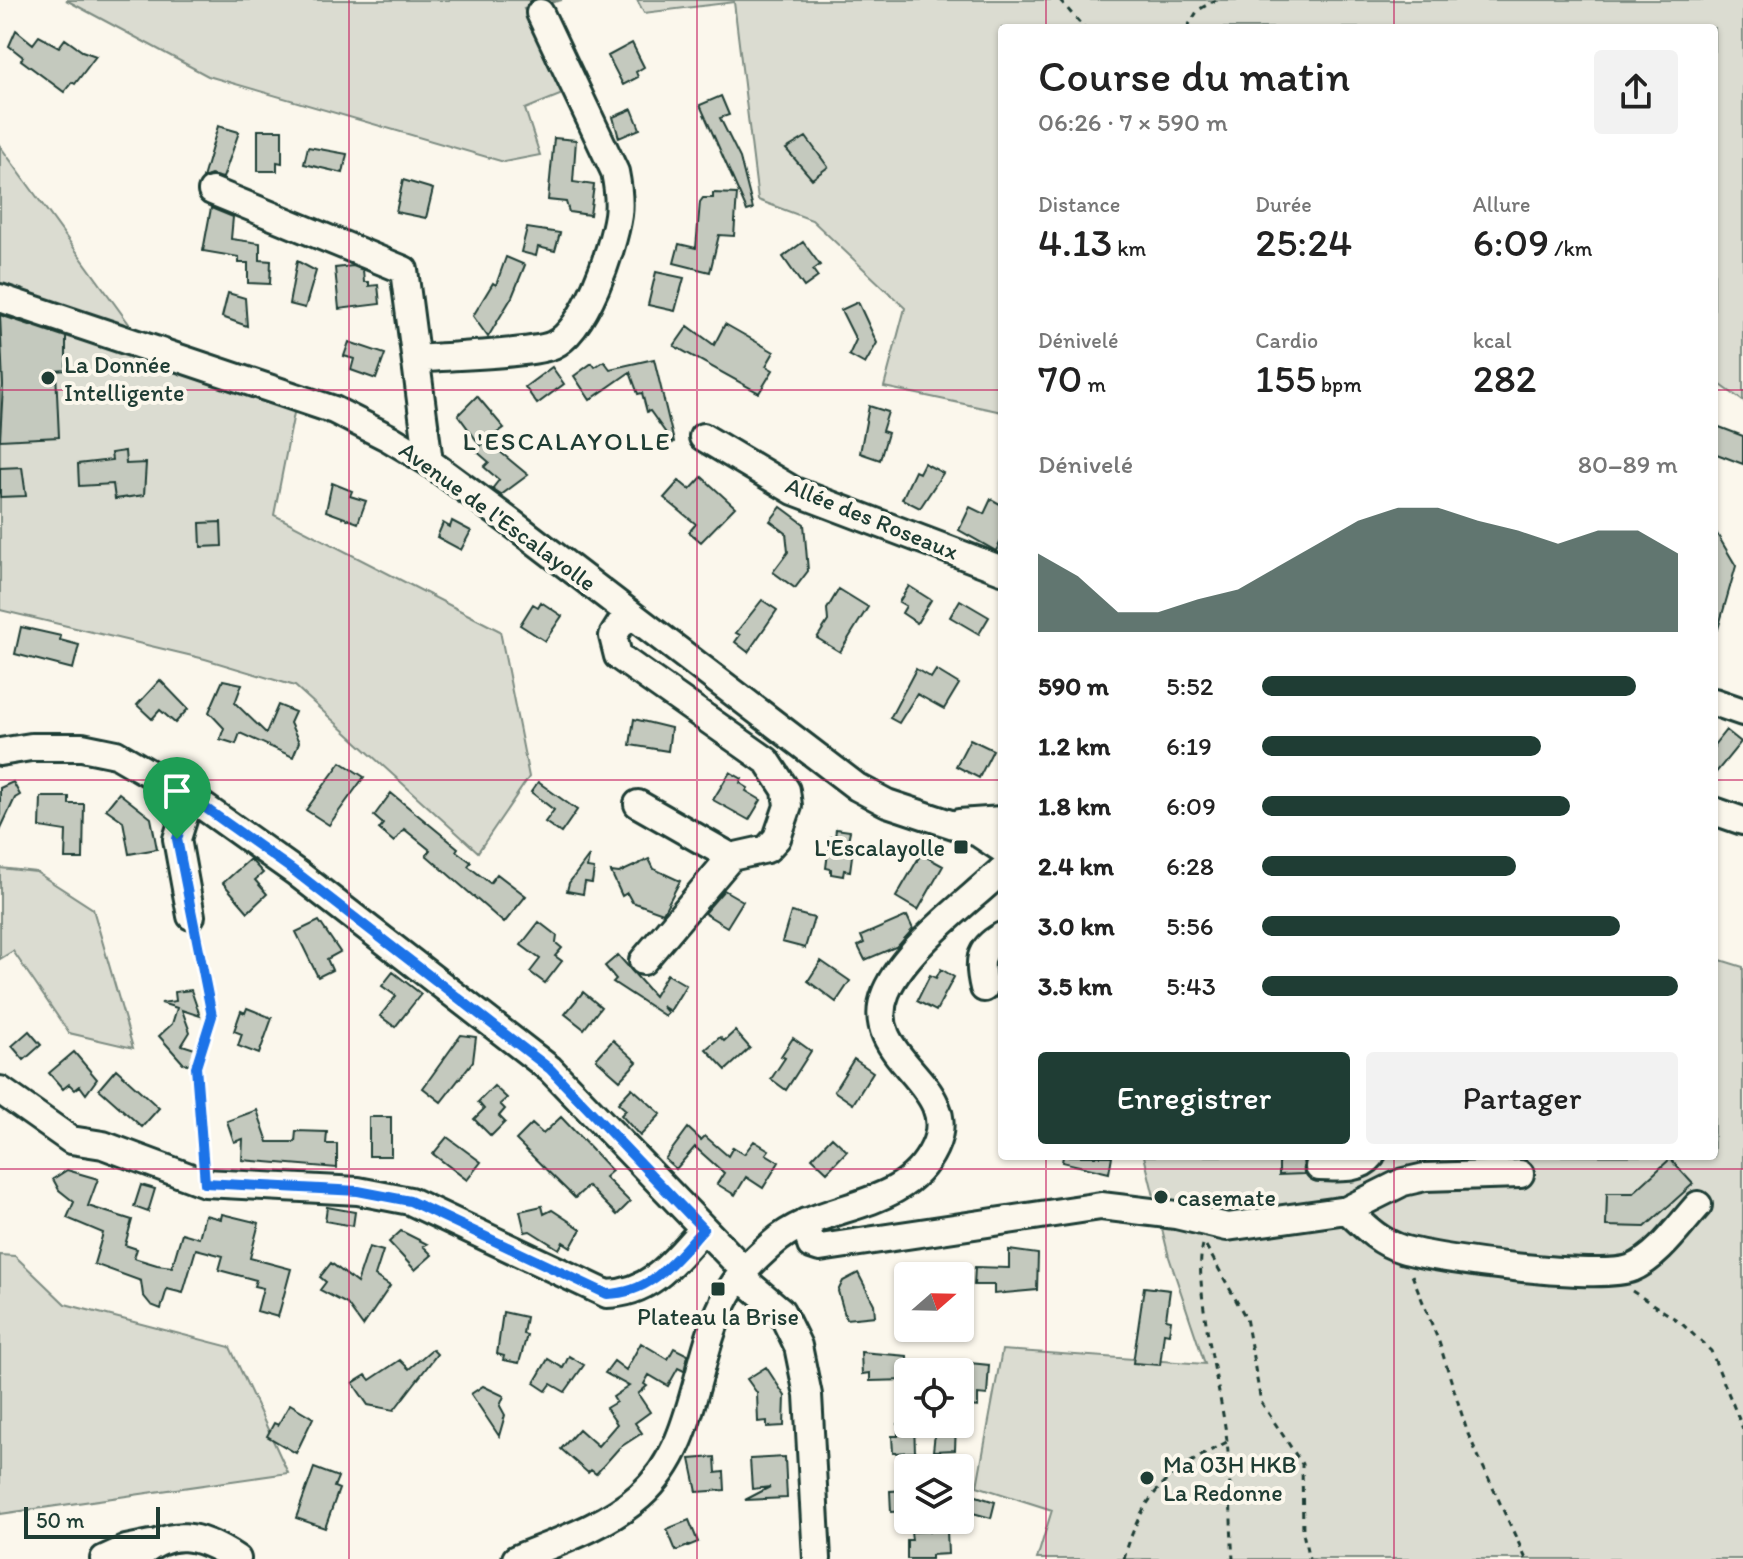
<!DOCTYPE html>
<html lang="fr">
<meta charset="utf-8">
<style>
body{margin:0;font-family:Itim,sans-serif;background:#f2f2f2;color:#222;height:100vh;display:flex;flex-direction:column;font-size:30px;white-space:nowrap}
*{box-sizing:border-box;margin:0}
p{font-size:26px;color:#767676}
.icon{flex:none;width:44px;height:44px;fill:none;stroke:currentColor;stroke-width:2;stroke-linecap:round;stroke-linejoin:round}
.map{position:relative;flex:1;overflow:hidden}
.panel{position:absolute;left:998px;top:24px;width:720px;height:1136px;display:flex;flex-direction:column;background:#fff;border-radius:8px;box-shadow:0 2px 6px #0004}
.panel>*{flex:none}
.needle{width:52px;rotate:70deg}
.buttons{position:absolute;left:894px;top:1262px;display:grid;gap:16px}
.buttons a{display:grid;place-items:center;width:80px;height:80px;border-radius:8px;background:#fff;box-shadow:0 2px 6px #0004;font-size:40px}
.scale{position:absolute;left:24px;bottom:20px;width:136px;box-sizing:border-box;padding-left:8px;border:4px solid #1f3d34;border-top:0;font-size:22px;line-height:28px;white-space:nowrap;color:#1f3d34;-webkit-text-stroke:6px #fbf7ec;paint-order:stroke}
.pin{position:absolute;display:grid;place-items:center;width:68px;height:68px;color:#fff;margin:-82px -34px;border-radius:50% 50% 50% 0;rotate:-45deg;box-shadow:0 0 8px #0007}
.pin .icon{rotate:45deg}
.round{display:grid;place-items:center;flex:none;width:84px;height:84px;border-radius:8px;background:#f2f2f2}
.overview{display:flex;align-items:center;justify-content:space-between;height:136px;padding:0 40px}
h1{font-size:44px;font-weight:600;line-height:60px}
.figures{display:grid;grid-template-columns:repeat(3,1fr);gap:12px;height:136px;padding:8px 40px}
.figures div{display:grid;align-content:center}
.figures b{font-size:40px;font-weight:600}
.figures small{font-size:22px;font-weight:400}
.figures p{font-size:22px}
.chart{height:224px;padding:16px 40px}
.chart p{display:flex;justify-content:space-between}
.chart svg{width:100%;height:144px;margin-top:8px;fill:#1f3d34;opacity:.7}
.cta{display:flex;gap:16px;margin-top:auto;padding:16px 40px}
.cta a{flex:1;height:92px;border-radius:8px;background:#1f3d34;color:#fff;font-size:32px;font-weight:600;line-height:92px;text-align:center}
.cta a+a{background:#f2f2f2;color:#222}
ul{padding:0 40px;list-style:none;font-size:26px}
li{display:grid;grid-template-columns:128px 96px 1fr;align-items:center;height:60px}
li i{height:20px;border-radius:10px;background:#1f3d34}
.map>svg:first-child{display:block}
</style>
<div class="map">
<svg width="1743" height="1559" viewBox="0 0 1743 1559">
<rect width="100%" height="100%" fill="#fbf7ec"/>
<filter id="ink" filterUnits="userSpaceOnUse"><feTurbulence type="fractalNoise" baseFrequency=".0125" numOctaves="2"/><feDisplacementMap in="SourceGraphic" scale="16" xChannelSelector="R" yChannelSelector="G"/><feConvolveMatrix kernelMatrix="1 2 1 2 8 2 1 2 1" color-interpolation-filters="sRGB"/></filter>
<g filter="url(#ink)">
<!-- green -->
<path fill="#dbdcd1" stroke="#7d8c82" stroke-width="2" d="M66,0H562L524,9L565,93L525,109L540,155L504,162L208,76Z
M637,0H1743V401L1714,380V28H1002V412L884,387L905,308L812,220L758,200L734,2L644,13Z
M0,146L156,361L295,408L274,515L500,631L529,777L478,852L295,686L205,659L0,610Z
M0,868L36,872L93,909L133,1048L69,1033L13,951L0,959Z
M1714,958L1743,967V1559H1037L1052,1510L977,1486L1002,1350L1205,1364L1169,1257L1144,1156H1714Z
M0,1255L15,1256L65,1304L230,1347L288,1473L0,1514Z"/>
<!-- building -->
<path fill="#c4c9be" stroke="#1f3d34" stroke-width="2" d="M16,30L33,44L39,36L59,47L65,39L82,51L96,56L75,84L72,82L64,92L21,60L23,57L9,46Z
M632,43L644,67L636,72L638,77L623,85L608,56Z
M721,96L729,115L720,118L740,158L753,209L747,211L700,105Z
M632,109L640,129L619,138L613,117Z
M218,126L239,132L223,178L211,175L203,178Z
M258,130H282V163L277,162V171H258Z
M806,137L828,167L812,179L786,149Z
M554,138L576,140L573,182L594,185L590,215L569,212L566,202L548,200Z
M308,147L347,154L343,173L304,164Z
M403,180L433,189L426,218L396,212Z
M713,193L737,194L734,236L719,235L710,272L674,263L679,244L696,248L700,202L703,198H713Z
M211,208L233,217L231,239L260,243V260L271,261L270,284L248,283V263H239V257L203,251Z
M527,228L560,233L555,251L538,247L536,256L521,252Z
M803,242L820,265L813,270L818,277L804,287L783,257Z
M506,257L525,265L512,297L488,337L473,316L493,283L496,285Z
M297,261L316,271L305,308L289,304Z
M353,266L363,270L364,282H369V286L378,285L380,304L339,309L335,268Z
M656,272L684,278L675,311L648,305Z
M228,293L245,298L247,326L222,317Z
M858,302L877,343L865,364L849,355L856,340L841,310Z
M0,315L66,337V370L56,371L59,437L0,440L3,385Z
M725,324L774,352L766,366L773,370L759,393L674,346L688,326L714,345Z
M349,342L385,354L376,379L351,370L354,359L344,356Z
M654,359L674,442L673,443L650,411L647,412L642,393L638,394L630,372L590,400L574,376L592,363L595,367L604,361L610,369Z
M552,367L564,384L537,404L525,387Z
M477,396L504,428L480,445L458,415Z
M869,406L888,412L882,431L888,433L880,460L860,453Z
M1714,425L1743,436V464L1714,453Z
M487,441L528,475L501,495L492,489L499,480L484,467L489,462L475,450Z
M125,451L126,464L146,463L144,495L115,499L113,484L79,486L78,464L112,460L111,453Z
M924,463L943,473L920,508L902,499L915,471L919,473Z
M22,467L26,496L0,497V468Z
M702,477L735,507L701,542L689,532L696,524L664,498L679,481L690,490Z
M332,483L352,491L350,496L366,501L358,523L326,511Z
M991,499L1002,505V539L996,551L959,530L970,507L984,514Z
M781,507L804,524L808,571L795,588L773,572L788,552L786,533L770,521Z
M452,521L471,531L461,550L437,537L443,523L450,527Z
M221,522L222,546L201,547L200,523Z
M1714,529L1736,566L1718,629L1714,628Z
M909,586L931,600L917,623L902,613L906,606L899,602Z
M839,589L868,607L840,652L817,638L828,621L827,609Z
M762,600L777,610L748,652L735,642L740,635L736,633Z
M960,600L989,617L979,634L950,617Z
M541,602L562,616L545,641L520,625L533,604L538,607Z
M21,627L61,636L60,640L79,645L73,669L15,654Z
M916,669L931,678L936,670L959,684L944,709L917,694L899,723L890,718Z
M160,680L188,709L175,723L160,710L152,719L137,705Z
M223,680L242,684L235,703L266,733L278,705L295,712L290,723L299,742L293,757L240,733L236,744L220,739L224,728L209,712Z
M634,719L671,728L668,751L630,745Z
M1726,730L1741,742L1714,775V745Z
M970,739L993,750L979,778L956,766Z
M341,762L364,777L329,825L306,810Z
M730,772L742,779L740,783L748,788L746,791L761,800L749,820L713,800Z
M13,782L20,795L15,798L0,830V788Z
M538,782L577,810L561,833L545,822L554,810L531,792Z
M119,793L151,818L157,849L129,854L123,821L106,809Z
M391,793L458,848L456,851L471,862L468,866L490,883L497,874L526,896L504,923L426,855L430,850L404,829L394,842L379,829L383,824L374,816Z
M41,797H69V804H84L83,859H65L66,831L40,827Z
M836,829L850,831L848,840L854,841L850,871L844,870L843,876L831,874V869L826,868L830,837L835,838Z
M921,854L943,866L918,910L896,897Z
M589,856L587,868L594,869L592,883L585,882L583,894L567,891L569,883Z
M250,859L263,873L255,880L267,894L248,912L223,883Z
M649,859L654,869L680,881L663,913L632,902L627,893L622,896L611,872L619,873Z
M724,890L743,901L727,927L704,913Z
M791,912L814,918L805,948L782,942Z
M907,916L913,929L898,946L865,960L858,946L864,943L861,936Z
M319,921L340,952L327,959L332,970L318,977L296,932Z
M539,922L557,936L556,943L562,948L555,956L562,961L545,983L530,972L540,959L521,945Z
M618,955L654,996L667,974L686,985L670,1011L662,1006L668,1013L665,1016L613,982L616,979L605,966Z
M821,961L850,981L836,1002L808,981Z
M941,969L954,977L936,1011L917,1001L930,975L936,978Z
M393,972L421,994L395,1027L380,1016L396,996L382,986Z
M191,990L200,1016L182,1010L190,1032L182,1045L198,1050L192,1065L183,1063L159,1036L172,1024L177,1008L161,1003L176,1001L175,992Z
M583,992L601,1007L584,1029L565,1014Z
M247,1008L272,1018L259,1054L238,1046L242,1034L234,1031L241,1011L245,1013Z
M29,1031L41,1045L24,1060L12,1046Z
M735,1031L750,1048L726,1070L706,1049L720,1037L724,1041Z
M461,1035L476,1037L473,1061L441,1102L423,1088Z
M793,1038L811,1051L786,1090L771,1079L785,1058L781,1056Z
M613,1040L637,1062L620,1080L596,1059Z
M74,1052L97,1079L86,1094L80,1086L75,1090L69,1084L63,1089L49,1073Z
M854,1059L873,1072L853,1104L834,1091Z
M116,1069L159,1108L142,1127L99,1089Z
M494,1086L507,1098L500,1104L505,1109L499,1116L505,1122L491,1136L474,1119L484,1109L478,1102Z
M632,1088L661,1114L640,1136L621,1115L626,1110L618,1103Z
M257,1110L268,1142H295L296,1131L327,1132L326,1144H337V1168L242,1160L243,1139L234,1142L227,1121Z
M369,1117H391V1156H369Z
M561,1117L612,1171L605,1177L630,1202L617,1215L588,1186L575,1198L516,1140L532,1124L543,1134Z
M688,1128L701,1140L705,1136L728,1156L733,1147L744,1154L754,1141L769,1150L766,1154L779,1162L763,1188L746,1177L735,1195L717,1184L724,1173L695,1147L676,1169L665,1159Z
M447,1137L481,1162L467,1180L433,1154Z
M832,1137L847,1151L827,1172L812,1158Z
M1063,1156H1112L1109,1173L1062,1162Z
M1279,1156H1303L1304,1174L1279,1175Z
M1670,1159L1693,1184L1645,1227L1606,1226L1607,1193H1633Z
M67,1170L98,1179L88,1206L132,1220L125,1245L137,1249L134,1258L157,1265L172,1267L182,1233L199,1238L205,1215L221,1219L222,1214L259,1223L250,1258L291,1269L278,1317L257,1311L263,1288L254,1286L256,1280L219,1270L223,1256L196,1249L183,1293L167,1289L161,1309L151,1305L143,1295L141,1281L94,1264L103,1233L67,1218L74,1202L59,1190L53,1179Z
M141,1185L155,1189L148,1212L134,1207Z
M542,1206L544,1214L552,1210L581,1229L571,1247L563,1242L559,1249L530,1231L525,1232L520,1211Z
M327,1207L355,1212L353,1226L325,1221Z
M401,1231L427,1244L423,1246L432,1255L415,1270L389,1242Z
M369,1247L383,1251L375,1276L390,1286L363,1326L347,1304L320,1290L326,1282L320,1277L331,1263L357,1283Z
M1009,1250L1038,1254L1037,1290L994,1294V1285H974L975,1267L1009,1268Z
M858,1273L874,1304L875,1316L846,1319L838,1291L843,1281Z
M1144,1287L1170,1290L1166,1319L1171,1320L1169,1334L1164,1333L1160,1365L1133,1363Z
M503,1312L526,1317L523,1334L527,1335L519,1363L503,1360L504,1356L497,1354Z
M641,1343L668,1359L674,1348L688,1355L684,1371L678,1368L668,1386L649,1375L644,1384L647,1386L638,1394L650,1412L635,1423L642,1433L619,1448L596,1474L591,1470L588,1473L561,1449L579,1429L598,1446L617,1424L606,1408L616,1402L613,1397L629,1386L605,1373L614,1361L626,1370Z
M432,1349L437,1354L394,1410L368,1405L353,1383L366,1375L370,1380L400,1360L409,1369Z
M861,1352L907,1356L908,1380L870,1381V1373L862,1374Z
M569,1356L584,1365L565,1392L551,1384L546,1391L534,1383L548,1359L563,1368Z
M960,1362L989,1365L987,1395L978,1394V1407L960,1405Z
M766,1367L785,1396L784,1426L767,1427V1421L758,1422L757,1393L747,1379Z
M483,1386L504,1396L500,1406L505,1415L499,1436L471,1394Z
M290,1404L313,1418L296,1453L267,1436L274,1423L278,1425Z
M898,1424H914L915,1452L893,1453L892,1436H898Z
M936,1424H956L955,1450L933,1451Z
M715,1457L716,1473L724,1472L725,1490L697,1492L690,1459Z
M785,1457L787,1498L745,1500L770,1487L752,1489L750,1459Z
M314,1468L338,1477L334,1487L339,1489L325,1528L296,1518Z
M908,1490V1511L891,1512L890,1491Z
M967,1493L995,1502L991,1518L962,1510Z
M689,1520L698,1542L676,1551L667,1529Z
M947,1530L948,1554L931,1555V1559H907V1540H912L911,1532Z"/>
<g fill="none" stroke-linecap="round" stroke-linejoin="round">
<defs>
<path id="minor" d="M212,191L404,270L429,462
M0,298L334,410L389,438L429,462L509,521L857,787L887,803L978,833L1002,849
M417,359C444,356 534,354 553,345C585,331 613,249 618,215C620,200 618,187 615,172L540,13
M703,437L794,491L1002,570
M628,612L613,636L618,656L767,761L786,790L788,806L777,838L767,849L731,857L638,804
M1714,702L1743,712
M0,752L31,747H82L116,754L190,797L297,873L550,1069L738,1264L749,1284L781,1311L798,1346L808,1395L817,1559
M190,797L177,839L191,916
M1714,811L1743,821
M959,823L1002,820
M643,961L731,857
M984,988C978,963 978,949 1002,936
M0,1090L71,1140L103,1145L205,1183L358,1191L410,1201L607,1294C652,1293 675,1260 703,1229
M1319,1167C1336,1167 1359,1171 1371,1156
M1347,1210C1364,1226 1379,1242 1402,1249C1439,1260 1599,1281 1632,1268C1658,1257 1679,1226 1698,1205
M806,1222L811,1245L820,1248L1101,1206L1176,1215L1227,1227L1347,1210L1403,1182L1425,1177L1520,1174
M104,1559L126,1549L151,1544
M135,1559C170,1526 199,1534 237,1559
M516,1559C557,1542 605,1527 640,1496C699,1443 692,1359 728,1294C739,1274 755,1259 772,1244C820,1200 903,1214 934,1148C965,1083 858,1059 886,992C905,948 967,903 1002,870"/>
</defs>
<!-- minor casing -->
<use href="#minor" stroke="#1f3d34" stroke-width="32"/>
<!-- path -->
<path stroke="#1f3d34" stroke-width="3" stroke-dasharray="6 6" stroke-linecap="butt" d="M1060,0L1084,28
M1187,28L1198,10L1216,0
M195,936L212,1016L196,1067L203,1159
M1203,1245C1192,1285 1222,1394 1227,1441C1231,1480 1230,1520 1233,1559
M1206,1246L1246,1318L1261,1402L1302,1464L1303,1533L1309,1559
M1412,1275L1439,1342L1468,1434L1526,1559
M1632,1291L1680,1322L1711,1351L1743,1429
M1124,1559C1142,1493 1168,1472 1227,1442"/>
<!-- minor -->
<use href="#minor" stroke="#fbf7ec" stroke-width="26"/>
</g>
</g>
<g fill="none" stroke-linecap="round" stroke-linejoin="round" filter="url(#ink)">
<defs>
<path id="route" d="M190,797L297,873L550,1069L703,1229C675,1260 652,1293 607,1294L410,1201L358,1191L205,1183L196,1067L212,1016L177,839Z"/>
</defs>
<!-- route casing -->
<use href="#route" stroke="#fff" stroke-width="16"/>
<!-- route -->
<use href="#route" stroke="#1a73e8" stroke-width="10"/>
</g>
<!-- grid -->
<path fill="none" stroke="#c2185b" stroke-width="2" stroke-opacity="0.55" d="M349,0V1559M697,0V1559M1046,0V28M1394,0V28M0,390H1002M1714,390H1743M0,780H1002M1714,780H1743M1046,1156V1559M1394,1156V1559M0,1169H1743"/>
<!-- markers -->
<g fill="#1f3d34" stroke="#fbf7ec" stroke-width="3">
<circle cx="48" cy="378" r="8"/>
<rect x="953" y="839" width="16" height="16" rx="4"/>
<circle cx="1161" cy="1197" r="8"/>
<rect x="710" y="1281" width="16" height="16" rx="4"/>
<circle cx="1147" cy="1478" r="8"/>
</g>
<g text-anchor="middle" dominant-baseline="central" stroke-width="8" stroke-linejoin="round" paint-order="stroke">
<!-- poi labels -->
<g font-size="24" fill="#1f3d34" stroke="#fbf7ec" text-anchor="start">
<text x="64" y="364">La Donnée<tspan x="64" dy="28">Intelligente</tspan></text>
<text x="945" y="847" text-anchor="end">L'Escalayolle</text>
<text x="1177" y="1197">casemate</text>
<text x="718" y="1316" text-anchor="middle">Plateau la Brise</text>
<text x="1163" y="1464">Ma 03H HKB<tspan x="1163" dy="28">La Redonne</tspan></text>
</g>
<!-- street labels -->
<g font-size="24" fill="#1f3d34" stroke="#fbf7ec">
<text transform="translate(498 516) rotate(36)">Avenue de l'Escalayolle</text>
<text transform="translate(872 518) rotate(22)">Allée des Roseaux</text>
</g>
<!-- neighbourhood labels -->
<g font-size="26" letter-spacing="2" fill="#1f3d34" stroke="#fbf7ec">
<text x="567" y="441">L'ESCALAYOLLE</text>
</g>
</g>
</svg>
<div class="buttons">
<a><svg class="needle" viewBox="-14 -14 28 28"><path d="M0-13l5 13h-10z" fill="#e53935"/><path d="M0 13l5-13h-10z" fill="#767676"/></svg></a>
<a><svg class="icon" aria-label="locate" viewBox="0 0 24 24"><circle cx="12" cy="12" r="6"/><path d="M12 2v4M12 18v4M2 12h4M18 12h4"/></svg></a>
<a><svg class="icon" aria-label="layers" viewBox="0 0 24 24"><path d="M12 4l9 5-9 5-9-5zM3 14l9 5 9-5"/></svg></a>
</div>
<div class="scale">50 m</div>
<div class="pin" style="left:177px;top:839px;background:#1e9e55"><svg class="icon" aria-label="arrive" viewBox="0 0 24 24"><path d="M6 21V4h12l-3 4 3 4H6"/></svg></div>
<section class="panel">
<div class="overview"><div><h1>Course du matin</h1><p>06:26 · 7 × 590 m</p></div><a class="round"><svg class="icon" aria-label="share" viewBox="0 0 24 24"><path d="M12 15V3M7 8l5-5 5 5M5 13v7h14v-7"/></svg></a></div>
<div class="figures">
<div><p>Distance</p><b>4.13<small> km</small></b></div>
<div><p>Durée</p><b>25:24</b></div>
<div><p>Allure</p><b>6:09<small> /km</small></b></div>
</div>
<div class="figures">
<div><p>Dénivelé</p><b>70<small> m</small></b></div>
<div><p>Cardio</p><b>155<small> bpm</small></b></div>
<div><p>kcal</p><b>282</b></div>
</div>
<div class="chart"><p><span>Dénivelé</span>80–89 m</p>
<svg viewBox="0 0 160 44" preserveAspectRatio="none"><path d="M0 44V20L10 27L20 38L30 38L40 34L50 31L60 24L70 17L80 10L90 6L100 6L110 10L120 13L130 17L140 13L150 13L160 20V44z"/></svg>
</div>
<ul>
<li><b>590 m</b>5:52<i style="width:90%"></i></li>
<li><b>1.2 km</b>6:19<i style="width:67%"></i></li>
<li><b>1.8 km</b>6:09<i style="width:74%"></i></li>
<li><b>2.4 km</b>6:28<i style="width:61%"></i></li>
<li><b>3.0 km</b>5:56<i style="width:86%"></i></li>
<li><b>3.5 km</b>5:43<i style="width:100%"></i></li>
</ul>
<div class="cta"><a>Enregistrer</a><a>Partager</a></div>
</section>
</div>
